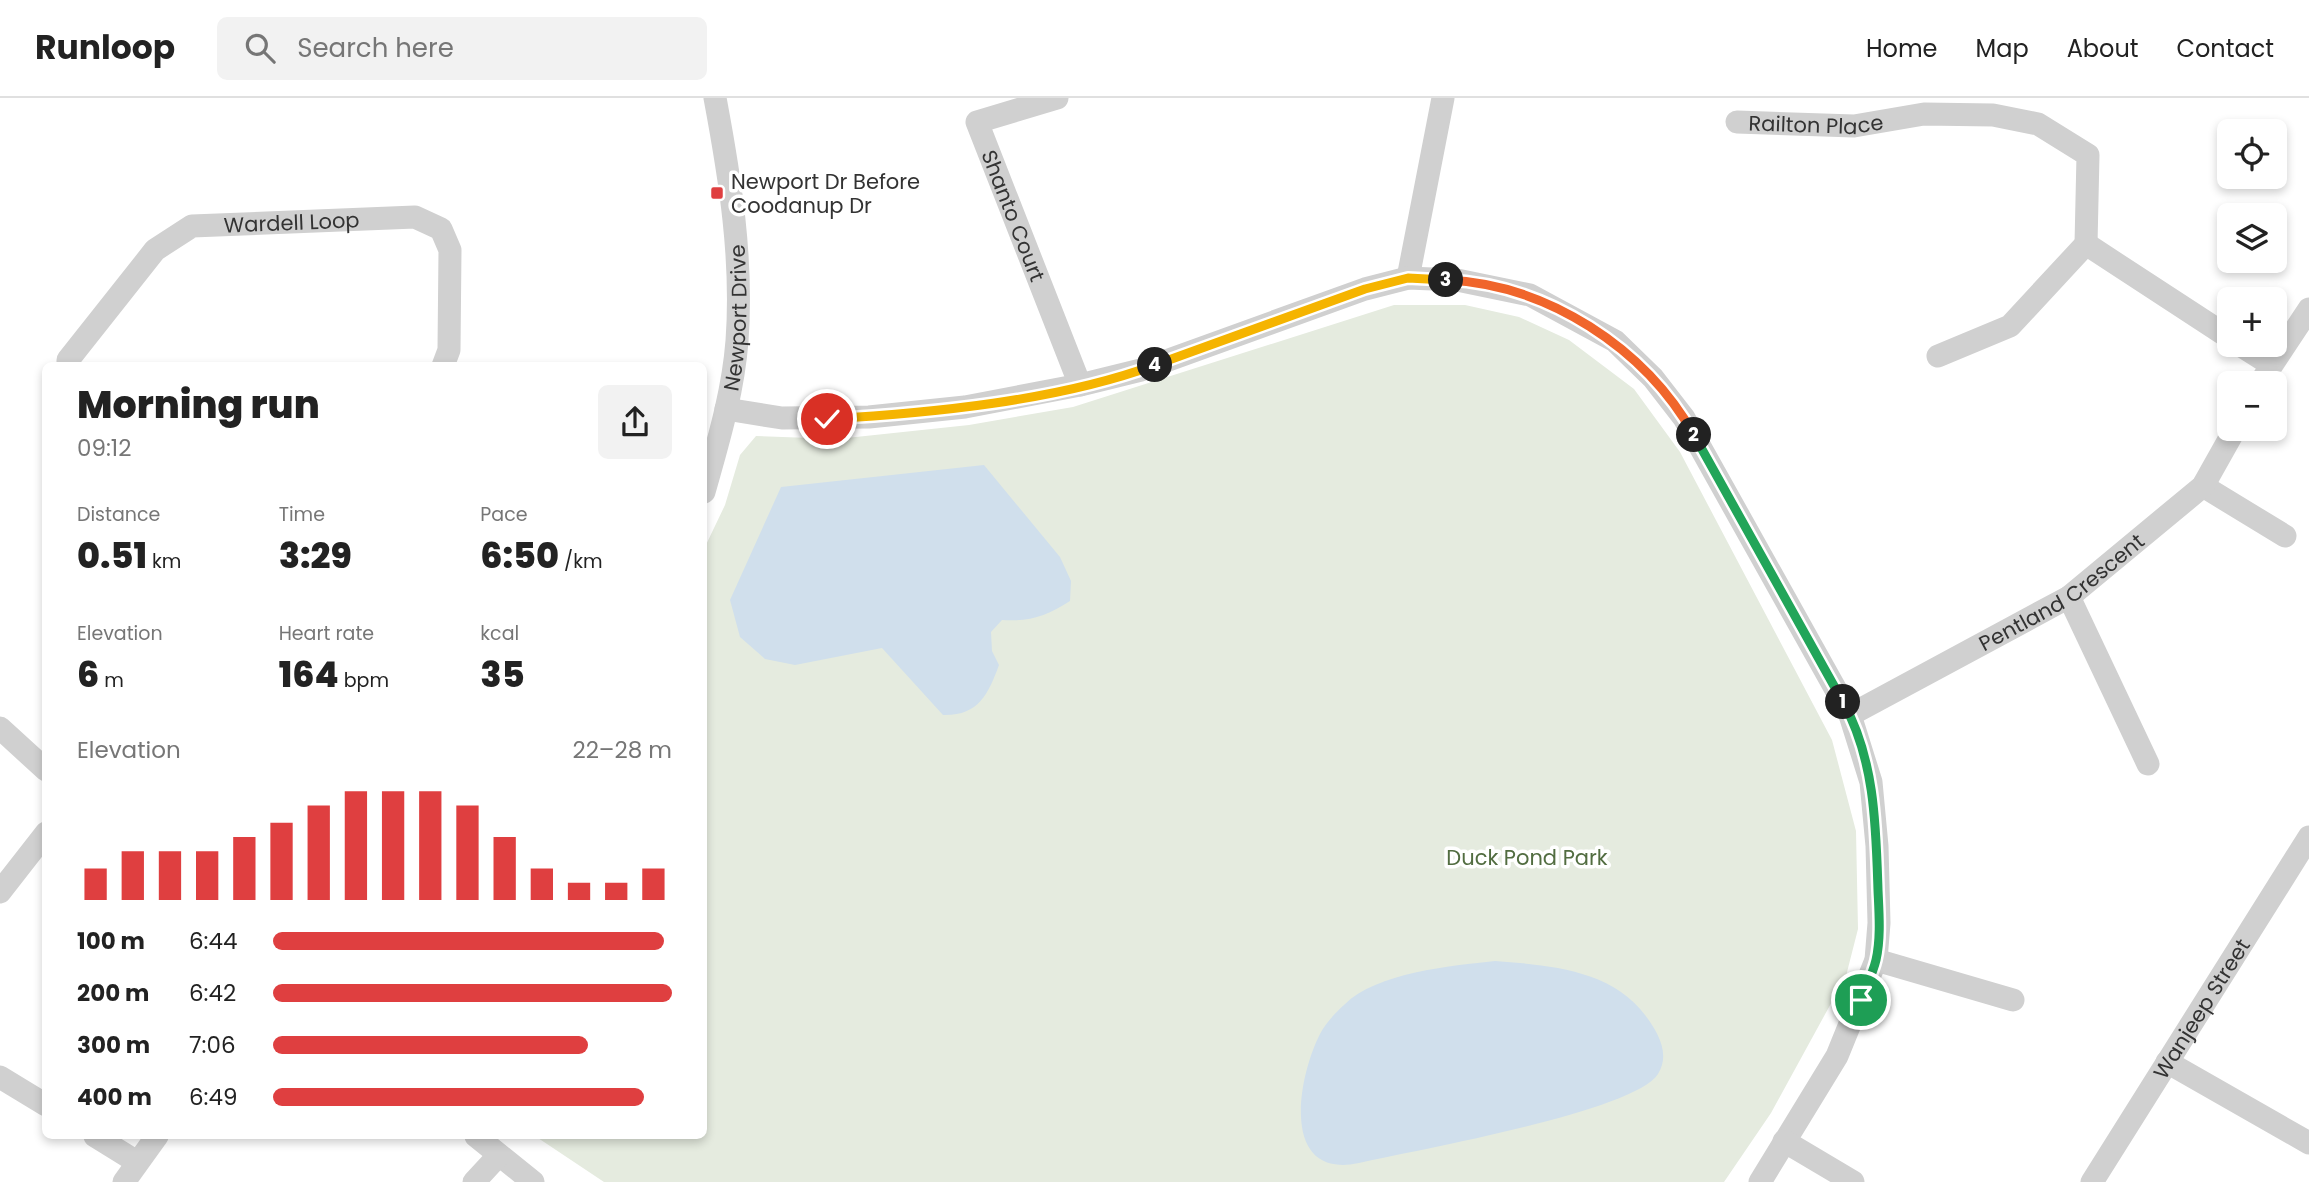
<!DOCTYPE html>
<meta charset="utf-8">
<style>
body{margin:0;font-family:Poppins,sans-serif;background:#f2f2f2;color:#222;height:100vh;display:flex;flex-direction:column;font-size:26px;white-space:nowrap}
*{box-sizing:border-box;margin:0}
p{font-size:23px;color:#767676}
.icon{flex:none;width:38px;height:38px;fill:none;stroke:currentColor;stroke-width:2;stroke-linecap:round;stroke-linejoin:round}
.map{position:relative;flex:1;overflow:hidden}
.drawer{position:absolute;left:42px;top:264px;width:665px;height:777px;display:flex;flex-direction:column;background:#fff;border-radius:10px;box-shadow:0 4px 10px #0003}
.drawer>*{flex:none}
.buttons{position:absolute;left:2217px;top:21px;display:grid;gap:14px}
.buttons a{display:grid;place-items:center;width:70px;height:70px;border-radius:10px;background:#fff;box-shadow:0 4px 10px #0003;font-size:35px}
.pin{position:absolute;display:grid;place-items:center;width:60px;height:60px;color:#fff;margin:-30px;border:4px solid #fff;border-radius:50%;box-shadow:0 2px 7px #0007}
.km{position:absolute;width:35px;height:35px;margin:-18px;border-radius:50%;background:#222;color:#fff;font-size:19px;line-height:35px;text-align:center}
.round{display:grid;place-items:center;flex:none;width:74px;height:74px;border-radius:10px;background:#f2f2f2}
.overview{display:flex;align-items:center;justify-content:space-between;height:119px;padding:0 35px}
h1{font-size:38px;font-weight:800;line-height:52px}
.stats{display:grid;grid-template-columns:repeat(3,1fr);gap:10px;height:119px;padding:7px 35px}
.stats div{display:grid;align-content:center}
.stats b{font-size:35px;font-weight:800}
.stats small{font-size:19px;font-weight:400}
.stats p{font-size:19px}
.chart{height:196px;padding:14px 35px}
.chart p{display:flex;justify-content:space-between}
.chart svg{width:100%;height:126px;margin-top:7px;stroke:#df3f40;stroke-width:6}
ul{padding:0 35px;list-style:none;font-size:23px}
li{display:grid;grid-template-columns:112px 84px 1fr;align-items:center;height:52px}
li i{height:18px;border-radius:9px;background:#df3f40}
header{display:flex;align-items:center;gap:42px;box-sizing:border-box;height:98px;padding:0 35px;background:#fff;border-bottom:2px solid #e0e0e0}
header strong{font-size:33px}
nav{display:flex;gap:38px;margin-inline-start:auto;font-size:24px}
.search{width:490px;height:63px;background:#f2f2f2;display:flex;align-items:center;gap:18px;box-sizing:border-box;padding:0 24px;border-radius:10px;color:#767676;font-size:26px}
.map>svg:first-child{display:block}
</style>
<header>
<strong>Runloop</strong>
<div class="search"><svg class="icon" aria-label="search" viewBox="0 0 24 24"><circle cx="10" cy="10" r="6"/><path d="M15 15l6 6"/></svg>Search here</div>
<nav><a>Home</a><a>Map</a><a>About</a><a>Contact</a></nav>
</header>
<div class="map">
<svg width="2309" height="1084" viewBox="0 0 2309 1084">
<rect width="100%" height="100%" fill="#fff"/>
<!-- green -->
<path fill="#e5ebdf" d="M1394,207H1465L1519,219L1569,242L1634,291L1680,354L1832,642L1856,733L1858,831L1846,878L1771,1015L1724,1084H604L535,1038H704V451L725,407L740,357L756,338L837,341L969,327L1073,309Z"/>
<!-- water -->
<path fill="#d0dfec" d="M984,367L1060,459L1071,483L1070,503C1047,518 1029,524 1002,522L991,534L992,553L999,567C988,597 978,618 943,617L882,550L795,567L765,561L740,539L730,502L781,389Z
M1495,863C1547,867 1611,871 1645,917C1657,933 1671,955 1658,976C1634,1014 1412,1053 1359,1065C1279,1082 1298,979 1320,936C1325,926 1336,914 1344,907C1377,874 1451,868 1495,863Z"/>
<g fill="none" stroke-linecap="round" stroke-linejoin="round">
<!-- minor -->
<g stroke="#d0d0d0" stroke-width="23">
<path id="s1" d="M1057,0L977,24L1080,287"/>
<path id="s2" d="M1737,24L1854,28L1924,16L1993,17L2038,26L2088,57L2086,146"/>
<path d="M1408,180L1443,0"/>
<path d="M2240,247L2270,266"/>
<path d="M1938,258L2010,228L2086,146L2230,240"/>
<path id="s3" d="M68,268V262L155,152L192,128L415,119L441,131L450,152L449,252L443,268"/>
<path d="M2260,285L2309,211"/>
<path d="M726,311L782,320L869,319L965,309L1080,287L1141,272L1365,191L1408,180L1457,182L1530,197L1615,243L1653,280L1684,320L1850,617L1871,684L1877,748L1879,825L1876,862L1837,958L1760,1084"/>
<path d="M2203,388L2285,438"/>
<path id="s4" d="M704,394C718,344 733,295 737,243C743,161 730,80 715,0"/>
<path d="M2069,499L2148,666"/>
<path id="s5" d="M1850,617L2069,499L2203,388L2235,331"/>
<path d="M0,630L46,672"/>
<path d="M0,794L46,735"/>
<path d="M1876,862L2013,902"/>
<path d="M2167,964L2309,1045"/>
<path d="M0,979L46,1007"/>
<path d="M95,1038L137,1064"/>
<path d="M476,1038L533,1084"/>
<path d="M1784,1043L1853,1084"/>
<path d="M124,1084L157,1038"/>
<path d="M474,1084L499,1057"/>
<path id="s6" d="M2092,1084L2309,739"/>
</g>
</g>
<g fill="none" stroke-linecap="round" stroke-linejoin="round">
<defs>
<path id="split-1" d="M1843,604C1875,661 1876,729 1878,792C1879,815 1881,840 1876,862C1873,875 1866,889 1861,902"/>
<path id="split-2" d="M1694,337L1843,604"/>
<path id="split-3" d="M1446,182C1547,186 1645,250 1694,337"/>
<path id="split-4" d="M1155,267L1365,191L1408,180L1446,182"/>
<path id="split-5" d="M827,321C931,315 1057,303 1155,267"/>
</defs>
<!-- split-1 casing -->
<use href="#split-1" stroke="#fff" stroke-width="14"/>
<!-- split-2 casing -->
<use href="#split-2" stroke="#fff" stroke-width="14"/>
<!-- split-3 casing -->
<use href="#split-3" stroke="#fff" stroke-width="14"/>
<!-- split-4 casing -->
<use href="#split-4" stroke="#fff" stroke-width="14"/>
<!-- split-5 casing -->
<use href="#split-5" stroke="#fff" stroke-width="14"/>
<!-- split-1 -->
<use href="#split-1" stroke="#22a559" stroke-width="9"/>
<!-- split-2 -->
<use href="#split-2" stroke="#22a559" stroke-width="9"/>
<!-- split-3 -->
<use href="#split-3" stroke="#f0652b" stroke-width="9"/>
<!-- split-4 -->
<use href="#split-4" stroke="#f5b400" stroke-width="9"/>
<!-- split-5 -->
<use href="#split-5" stroke="#f5b400" stroke-width="9"/>
</g>
<!-- markers -->
<rect fill="#df3f40" stroke="#fff" stroke-width="2.5" x="710" y="88" width="14" height="14" rx="3.5"/>
<g text-anchor="middle" dominant-baseline="central" stroke-width="7" stroke-linejoin="round" paint-order="stroke">
<!-- street labels -->
<g font-size="21" fill="#333" stroke="#fff">
<text stroke="none"><textPath href="#s2" startOffset="79">Railton Place</textPath></text>
<text stroke="none"><textPath href="#s1" startOffset="184">Shanto Court</textPath></text>
<text stroke="none"><textPath href="#s3" startOffset="290">Wardell Loop</textPath></text>
<text stroke="none"><textPath href="#s4" startOffset="178">Newport Drive</textPath></text>
<text stroke="none"><textPath href="#s5" startOffset="245">Pentland Crescent</textPath></text>
<text stroke="none"><textPath href="#s6" startOffset="205">Wanjeep Street</textPath></text>
</g>
<!-- poi labels -->
<g font-size="21" fill="#333" stroke="#fff" text-anchor="start">
<text x="731" y="83">Newport Dr Before<tspan x="731" dy="24">Coodanup Dr</tspan></text>
</g>
<!-- park labels -->
<g font-size="21" fill="#526d41" stroke="#fff">
<text x="1527" y="759">Duck Pond Park</text>
</g>
</g>
</svg>
<div class="buttons">
<a><svg class="icon" aria-label="locate" viewBox="0 0 24 24"><circle cx="12" cy="12" r="6"/><path d="M12 2v4M12 18v4M2 12h4M18 12h4"/></svg></a>
<a><svg class="icon" aria-label="layers" viewBox="0 0 24 24"><path d="M12 4l9 5-9 5-9-5zM3 14l9 5 9-5"/></svg></a>
<a>+</a>
<a>−</a>
</div>
<div class="pin" style="left:1861px;top:902px;background:#1e9e55"><svg class="icon" aria-label="arrive" viewBox="0 0 24 24"><path d="M6 21V4h12l-3 4 3 4H6"/></svg></div>
<div class="pin" style="left:827px;top:321px;background:#d93025"><svg class="icon" aria-label="check" viewBox="0 0 24 24"><path d="M5 12l5 5 9-10"/></svg></div>
<b class="km" style="left:1843px;top:604px">1</b>
<b class="km" style="left:1694px;top:337px">2</b>
<b class="km" style="left:1446px;top:182px">3</b>
<b class="km" style="left:1155px;top:267px">4</b>
<section class="drawer">
<div class="overview"><div><h1>Morning run</h1><p>09:12</p></div><a class="round"><svg class="icon" aria-label="share" viewBox="0 0 24 24"><path d="M12 15V3M7 8l5-5 5 5M5 13v7h14v-7"/></svg></a></div>
<div class="stats">
<div><p>Distance</p><b>0.51<small> km</small></b></div>
<div><p>Time</p><b>3:29</b></div>
<div><p>Pace</p><b>6:50<small> /km</small></b></div>
</div>
<div class="stats">
<div><p>Elevation</p><b>6<small> m</small></b></div>
<div><p>Heart rate</p><b>164<small> bpm</small></b></div>
<div><p>kcal</p><b>35</b></div>
</div>
<div class="chart"><p><span>Elevation</span>22–28 m</p>
<svg viewBox="0 0 160 44" preserveAspectRatio="none"><path d="M5 44V33M15 44V27M25 44V27M35 44V27M45 44V22M55 44V17M65 44V11M75 44V6M85 44V6M95 44V6M105 44V11M115 44V22M125 44V33M135 44V38M145 44V38M155 44V33"/></svg>
</div>
<ul>
<li><b>100 m</b>6:44<i style="width:98%"></i></li>
<li><b>200 m</b>6:42<i style="width:100%"></i></li>
<li><b>300 m</b>7:06<i style="width:79%"></i></li>
<li><b>400 m</b>6:49<i style="width:93%"></i></li>
</ul>
</section>
</div>
